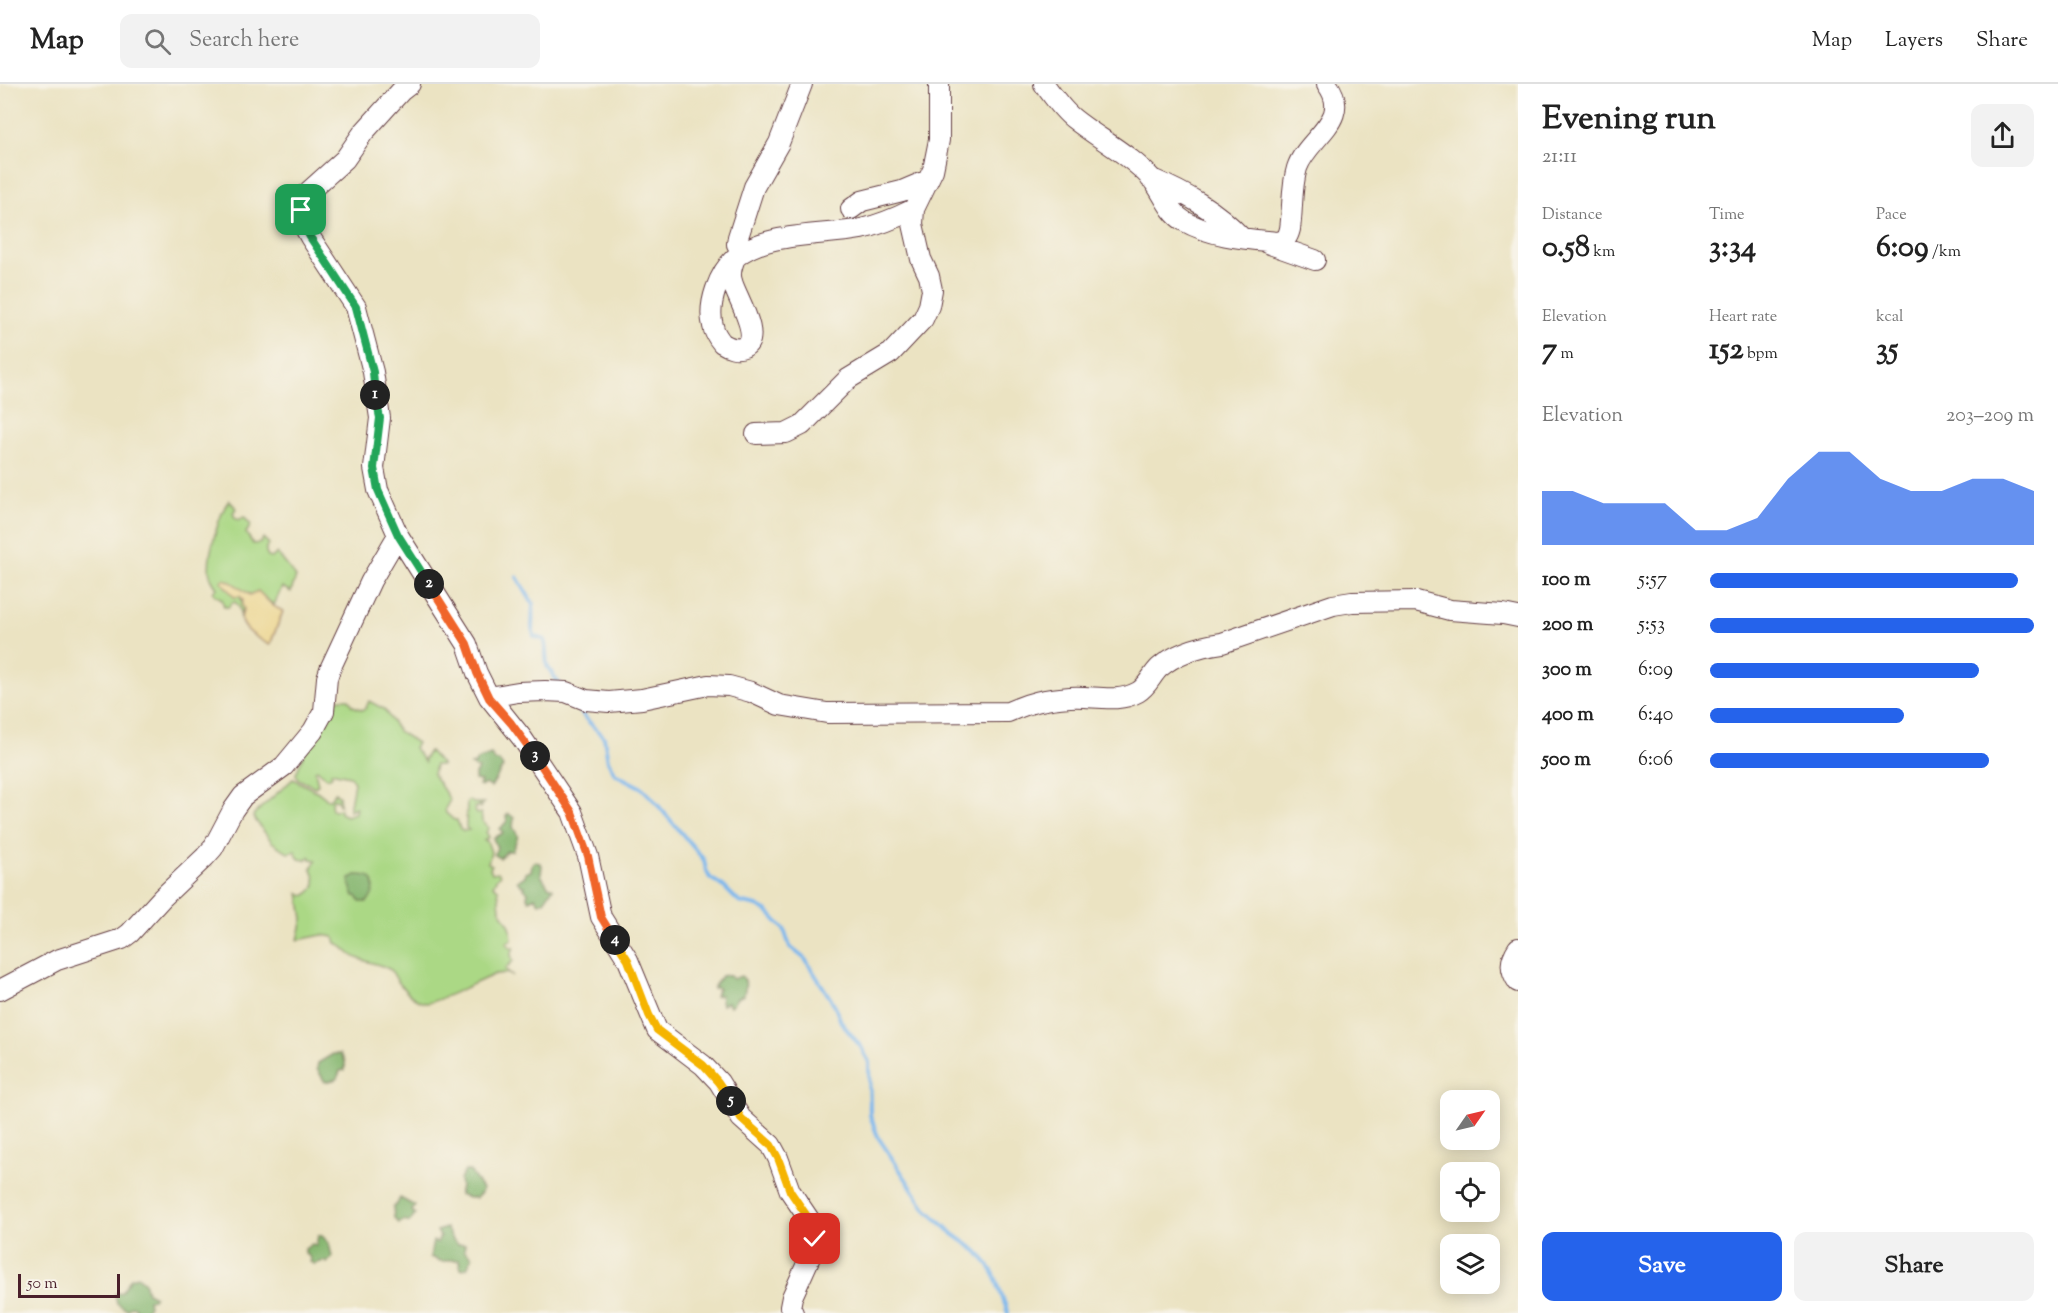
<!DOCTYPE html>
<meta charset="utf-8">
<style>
body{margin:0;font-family:"Sorts Mill Goudy",serif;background:#f2f2f2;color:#222;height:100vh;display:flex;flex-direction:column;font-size:22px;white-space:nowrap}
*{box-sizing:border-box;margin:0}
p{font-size:20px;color:#767676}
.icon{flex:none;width:33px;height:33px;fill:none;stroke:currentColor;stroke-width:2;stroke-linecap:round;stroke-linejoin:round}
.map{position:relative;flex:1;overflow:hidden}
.sheet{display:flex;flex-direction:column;background:#fff;width:540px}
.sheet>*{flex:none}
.needle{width:39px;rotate:56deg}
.buttons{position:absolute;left:1440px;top:1006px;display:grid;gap:12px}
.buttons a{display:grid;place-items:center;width:60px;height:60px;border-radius:12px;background:#fff;box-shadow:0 3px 15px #0003;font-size:30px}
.scale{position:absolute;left:18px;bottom:15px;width:102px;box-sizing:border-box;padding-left:6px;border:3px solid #4a1f2b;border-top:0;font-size:16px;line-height:21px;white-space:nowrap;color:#4a1f2b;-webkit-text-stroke:4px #f7f3e8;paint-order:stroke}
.pin{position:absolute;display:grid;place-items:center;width:51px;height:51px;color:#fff;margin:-26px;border-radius:12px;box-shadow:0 3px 9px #0006}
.km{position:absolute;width:30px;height:30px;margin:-15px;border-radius:50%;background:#222;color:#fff;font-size:16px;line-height:30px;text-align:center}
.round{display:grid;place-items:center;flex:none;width:63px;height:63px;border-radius:12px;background:#f2f2f2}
.head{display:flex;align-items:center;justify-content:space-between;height:102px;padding:0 24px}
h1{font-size:33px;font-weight:700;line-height:45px}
.metrics{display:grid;grid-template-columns:repeat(3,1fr);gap:9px;height:102px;padding:6px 24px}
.metrics div{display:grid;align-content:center}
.metrics b{font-size:30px;font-weight:700}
.metrics small{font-size:16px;font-weight:400}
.metrics p{font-size:16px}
.chart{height:168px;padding:12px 24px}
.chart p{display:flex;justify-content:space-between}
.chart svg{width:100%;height:108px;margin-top:6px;fill:#2563eb;opacity:.7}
.primary-button{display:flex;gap:12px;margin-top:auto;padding:12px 24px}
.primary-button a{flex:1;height:69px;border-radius:12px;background:#2563eb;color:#fff;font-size:24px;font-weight:700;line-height:69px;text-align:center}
.primary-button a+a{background:#f2f2f2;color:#222}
ul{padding:0 24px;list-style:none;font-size:20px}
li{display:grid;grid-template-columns:96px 72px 1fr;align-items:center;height:45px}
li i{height:15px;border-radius:8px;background:#2563eb}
header{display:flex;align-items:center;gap:36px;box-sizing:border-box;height:84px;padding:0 30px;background:#fff;border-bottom:2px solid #e0e0e0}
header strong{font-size:28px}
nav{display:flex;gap:33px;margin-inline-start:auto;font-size:21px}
.search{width:420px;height:54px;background:#f2f2f2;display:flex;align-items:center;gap:15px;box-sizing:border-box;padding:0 21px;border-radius:12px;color:#767676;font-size:22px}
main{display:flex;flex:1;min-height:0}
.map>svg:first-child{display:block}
</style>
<header>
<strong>Map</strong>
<div class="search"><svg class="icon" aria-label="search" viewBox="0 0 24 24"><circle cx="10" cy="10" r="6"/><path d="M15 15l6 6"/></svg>Search here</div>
<nav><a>Map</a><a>Layers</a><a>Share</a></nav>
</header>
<main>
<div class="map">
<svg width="1518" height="1229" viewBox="0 0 1518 1229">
<rect width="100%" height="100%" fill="#f7f3e8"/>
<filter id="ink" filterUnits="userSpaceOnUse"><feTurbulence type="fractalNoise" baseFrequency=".0167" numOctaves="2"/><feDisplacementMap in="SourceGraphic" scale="12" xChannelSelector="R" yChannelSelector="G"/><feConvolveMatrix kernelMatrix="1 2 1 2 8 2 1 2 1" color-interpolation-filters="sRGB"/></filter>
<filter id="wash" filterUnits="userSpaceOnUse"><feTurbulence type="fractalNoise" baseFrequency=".008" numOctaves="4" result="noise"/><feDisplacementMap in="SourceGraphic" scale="24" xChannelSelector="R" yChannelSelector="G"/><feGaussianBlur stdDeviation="1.35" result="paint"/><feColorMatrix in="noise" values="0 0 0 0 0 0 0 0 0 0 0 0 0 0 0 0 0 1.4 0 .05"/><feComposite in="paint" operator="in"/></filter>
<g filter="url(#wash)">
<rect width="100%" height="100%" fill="#ebe3c2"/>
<!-- green -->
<path fill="#abd885" stroke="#7a7c58" stroke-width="1.5" d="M229,416L236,424L233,429L235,434L239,436L244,433L251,441L246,449L253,460L261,459L263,454L269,460L266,463V469L268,473L272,474L277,469L296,493L291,508L282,503L274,521L258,508L251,511L226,497H222L225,502L240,512L244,525L241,528V535L239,522L235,518L232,519L229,523H224L222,515L215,511L213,508L217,504C214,500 211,496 210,491C206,475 219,430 229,416Z
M339,615H349L353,622L362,626L366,624L369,617L384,625L398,647L417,659L414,664L425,679L424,675L429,667L442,681H435L433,690L450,716L445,725L446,729L454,736H457L460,745L463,747L469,746L466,744L467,718L470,716L473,719H484L481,721V724L479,721L477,724L474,723L476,730L481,729L482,737L489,744L486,748L489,753L484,756L487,757L491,768L488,779L492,781L490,784L492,789L498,788L500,791L497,794L493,801L498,805L500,826L510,842L512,855L506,859L511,864L514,863L511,871L513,877L505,885L513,892L506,889L496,890C482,895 435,920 425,919C410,916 397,898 391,886C378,879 369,879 357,874C348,871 345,862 336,859L334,853L322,851L298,856L303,835L299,809L303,812C315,808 319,797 311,785L316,776L311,775L310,772L305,776L299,775L295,767L288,769L272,758L253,733L254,730L293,695L318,708L327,715H330L335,708L339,712L340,722L336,715H333L331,720L332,726L334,727L340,725V729L346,732L355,729L356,723L349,726L354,699L350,692L331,688L332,692L327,694L317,685L315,687L318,700L315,703L298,695L296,690L303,672L333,619Z"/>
<!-- forest -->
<path fill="#88b872" stroke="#696c4e" stroke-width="1.5" d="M491,671L495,677H499L503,683L491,703L485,700L481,702L479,701L481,697L475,696V690L478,685L471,681L475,680L477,676Z
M509,730L514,734L513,743L518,752L512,767H507L500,774L494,770L497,764L493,754L503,749L500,745L507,737L506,732Z
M534,778L540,779L542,781L541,791L548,802L553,804L544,817L539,819L535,813L529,816L527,813L528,808L524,805L525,802H522L517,797L525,792V789L531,787L532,780Z
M356,791C360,791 368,791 371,794C377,800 373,813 367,818H360L357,812H354L350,801V795Z
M729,891L733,895L741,892C748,897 745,903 744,911L737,914L733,920L730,922L727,918L722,921L720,911L715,912L718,904H713L721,892Z
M333,970H340L345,977V986L340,987L337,995L325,998L317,985L318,979Z
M465,1087H470L482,1105L481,1109L476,1114H469L459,1111L461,1102L460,1096Z
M400,1114L415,1122L412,1126L415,1131L409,1138L405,1136L399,1139L394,1134L393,1123L397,1120Z
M446,1144L452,1155L458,1160H465L464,1166L472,1173L467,1184L461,1185L459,1176H449L443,1178L430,1173L433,1157L437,1159L440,1152L437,1147Z
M321,1151L329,1159L332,1173L327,1179L324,1177L314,1180L310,1178L311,1176L308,1171L305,1170V1165L312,1160L316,1161L318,1152Z
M138,1192L144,1198L147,1208L155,1212L153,1215L148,1216L149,1222L143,1228L142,1226L137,1228L135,1223L131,1222L127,1226L117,1219L115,1210L122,1208L131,1194Z"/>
<!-- sand -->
<path fill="#eeda9e" stroke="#9c7c64" stroke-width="1.5" d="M224,495C232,497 242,506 250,511L258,507L273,522L283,527L270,561C258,555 233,541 244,525L242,522L243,516L240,512L234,513L221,497Z"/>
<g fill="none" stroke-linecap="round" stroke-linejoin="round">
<!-- stream -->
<path stroke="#7bb7ed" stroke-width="4" d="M517,493L533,520L532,544L534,552L545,556L547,582L560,601
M576,621L586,635L604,653L608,677L615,690L642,704L651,713L704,776L706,786L710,794L723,802L739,818L757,822L768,828L784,845L790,863L805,875L834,920L841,938L861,963L869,978L870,1031L878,1053L925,1124L953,1150L977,1167L987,1179L994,1190L1008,1229"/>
</g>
</g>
<g filter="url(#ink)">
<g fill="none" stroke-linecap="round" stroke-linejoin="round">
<defs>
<path id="minor" d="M410,0L401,7L363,49L345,75L305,111L301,126L300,135L310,153L356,223L373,288L380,334L374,384L378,406L398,451L467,560L477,589L489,613L522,654L572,728L588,772L601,833L628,876L657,946L703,981L719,998L741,1034L771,1061L778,1074L790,1107L815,1144V1162L792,1213L790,1223L793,1229
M1044,0C1053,12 1062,26 1074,35C1099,55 1129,70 1151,94C1163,107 1168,128 1184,137C1212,153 1247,155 1278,158C1286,156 1288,153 1290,145C1293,125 1291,103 1297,84C1307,53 1354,36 1327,0
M1150,94C1185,109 1216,126 1242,154
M851,125L862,117L902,107L928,96
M1267,159L1315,176
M744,166L737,160L738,153L754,103L779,59L802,0
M735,174C732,182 729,189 732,197C735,211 763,253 744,263C737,266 728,263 722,259C718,254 714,248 713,242C707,220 719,189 735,174Z
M735,174C763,148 825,152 861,145C880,141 896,134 914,125
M756,350L786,349L802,341L848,295L891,269L923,235L929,222L932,206L929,192L921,175L913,140L914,125L933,86L939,56V0
M489,613L518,608L545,607L566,608L586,616L609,618L642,615L708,601L729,602L751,608L779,621L827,629L1008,628C1030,618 1045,615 1070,613C1092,611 1117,620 1138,608C1148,602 1151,592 1159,584C1176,569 1200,562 1222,559L1333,521L1352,518L1416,517L1450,526L1503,530L1518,533
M1518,864C1510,876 1509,885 1518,898
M0,906L57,876L122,855L130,849L162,814L205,773L213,764L233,726L243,712L284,682L313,647L324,627L327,594L330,585L371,497L398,451"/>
</defs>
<!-- minor casing -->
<use href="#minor" stroke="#623c42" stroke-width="22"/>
<!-- minor -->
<use href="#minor" stroke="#fff" stroke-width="20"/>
</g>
</g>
<g fill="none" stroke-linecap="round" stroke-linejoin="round" filter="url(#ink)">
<defs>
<path id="split-1" d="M301,126L300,135L310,153L356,223L373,288L375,311"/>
<path id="split-2" d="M375,311L380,334L374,384L378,406L398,451L429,500"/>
<path id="split-3" d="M429,500L467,560L477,589L489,614L511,639L535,672"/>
<path id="split-4" d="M535,672L572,728L588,772L601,833L615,856"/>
<path id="split-5" d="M615,856L628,876L649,931L657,946L703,981L718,998L731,1017"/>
<path id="split-6" d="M731,1017L741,1034L771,1061L778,1074L790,1107L815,1144V1155"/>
</defs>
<!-- split-1 casing -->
<use href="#split-1" stroke="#fff" stroke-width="12"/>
<!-- split-2 casing -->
<use href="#split-2" stroke="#fff" stroke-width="12"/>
<!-- split-3 casing -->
<use href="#split-3" stroke="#fff" stroke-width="12"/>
<!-- split-4 casing -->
<use href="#split-4" stroke="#fff" stroke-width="12"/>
<!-- split-5 casing -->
<use href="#split-5" stroke="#fff" stroke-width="12"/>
<!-- split-6 casing -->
<use href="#split-6" stroke="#fff" stroke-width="12"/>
<!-- split-1 -->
<use href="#split-1" stroke="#22a559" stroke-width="8"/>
<!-- split-2 -->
<use href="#split-2" stroke="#22a559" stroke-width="8"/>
<!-- split-3 -->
<use href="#split-3" stroke="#f0652b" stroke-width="8"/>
<!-- split-4 -->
<use href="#split-4" stroke="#f0652b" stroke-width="8"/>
<!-- split-5 -->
<use href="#split-5" stroke="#f5b400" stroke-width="8"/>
<!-- split-6 -->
<use href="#split-6" stroke="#f5b400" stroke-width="8"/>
</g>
</svg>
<div class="buttons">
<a><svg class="needle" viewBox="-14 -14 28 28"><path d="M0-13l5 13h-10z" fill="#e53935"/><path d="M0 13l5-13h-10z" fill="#767676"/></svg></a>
<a><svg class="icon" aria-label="locate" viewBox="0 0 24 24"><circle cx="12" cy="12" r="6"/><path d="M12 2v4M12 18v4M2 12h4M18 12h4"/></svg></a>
<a><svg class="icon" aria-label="layers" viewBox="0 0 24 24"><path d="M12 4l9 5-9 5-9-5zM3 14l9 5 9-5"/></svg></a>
</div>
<div class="scale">50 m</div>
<div class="pin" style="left:301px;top:126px;background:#1e9e55"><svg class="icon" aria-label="arrive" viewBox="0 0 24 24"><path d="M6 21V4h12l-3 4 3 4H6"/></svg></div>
<div class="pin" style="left:815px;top:1155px;background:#d93025"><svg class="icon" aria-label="check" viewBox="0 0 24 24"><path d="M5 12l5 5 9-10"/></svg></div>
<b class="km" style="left:375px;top:311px">1</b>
<b class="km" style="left:429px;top:500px">2</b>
<b class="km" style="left:535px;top:672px">3</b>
<b class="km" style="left:615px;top:856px">4</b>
<b class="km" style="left:731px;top:1017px">5</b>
</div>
<section class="sheet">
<div class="head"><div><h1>Evening run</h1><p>21:11</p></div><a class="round"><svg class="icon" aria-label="share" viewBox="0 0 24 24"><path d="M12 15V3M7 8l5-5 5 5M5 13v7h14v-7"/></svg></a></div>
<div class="metrics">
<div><p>Distance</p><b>0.58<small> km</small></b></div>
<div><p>Time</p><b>3:34</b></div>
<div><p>Pace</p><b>6:09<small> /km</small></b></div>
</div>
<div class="metrics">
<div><p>Elevation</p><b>7<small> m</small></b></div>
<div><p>Heart rate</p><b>152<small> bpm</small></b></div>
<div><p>kcal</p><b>35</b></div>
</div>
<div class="chart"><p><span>Elevation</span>203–209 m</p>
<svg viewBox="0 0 160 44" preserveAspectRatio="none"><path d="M0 44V22L10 22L20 27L30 27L40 27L50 38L60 38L70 33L80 17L90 6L100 6L110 17L120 22L130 22L140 17L150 17L160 22V44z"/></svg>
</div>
<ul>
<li><b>100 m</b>5:57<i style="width:95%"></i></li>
<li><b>200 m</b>5:53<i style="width:100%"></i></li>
<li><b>300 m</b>6:09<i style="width:83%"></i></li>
<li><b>400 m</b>6:40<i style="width:60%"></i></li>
<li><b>500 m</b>6:06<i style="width:86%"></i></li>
</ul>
<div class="primary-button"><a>Save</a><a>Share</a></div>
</section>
</main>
